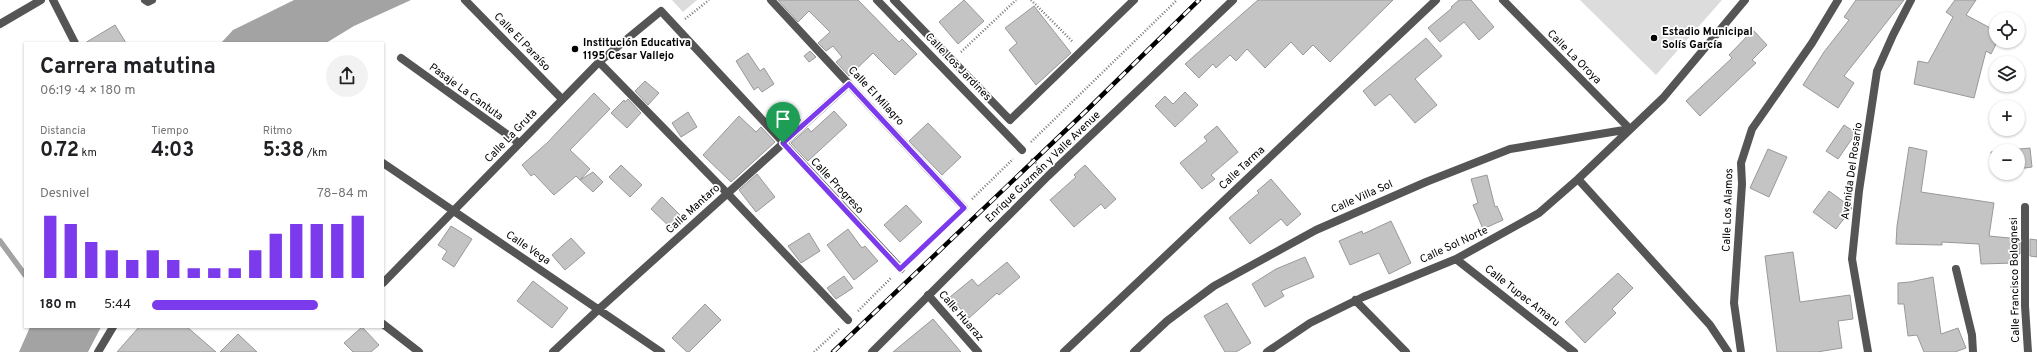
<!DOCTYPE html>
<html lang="es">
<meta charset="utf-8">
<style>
body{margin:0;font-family:Overpass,sans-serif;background:#f2f2f2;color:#202124;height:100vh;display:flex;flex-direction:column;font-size:15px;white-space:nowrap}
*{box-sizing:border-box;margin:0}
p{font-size:13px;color:#757577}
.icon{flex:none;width:22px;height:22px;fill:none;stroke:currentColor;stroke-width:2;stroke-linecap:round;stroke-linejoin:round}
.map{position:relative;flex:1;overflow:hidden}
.panel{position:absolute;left:24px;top:42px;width:360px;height:286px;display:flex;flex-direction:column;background:#fff;border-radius:0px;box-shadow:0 1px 3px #0004}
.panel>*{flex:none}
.tools{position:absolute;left:1989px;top:12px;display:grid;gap:8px}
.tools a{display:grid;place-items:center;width:36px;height:36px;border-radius:50%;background:#fff;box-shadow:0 1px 3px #0004;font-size:20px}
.pin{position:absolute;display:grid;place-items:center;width:34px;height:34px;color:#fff;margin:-41px -17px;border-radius:50% 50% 50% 0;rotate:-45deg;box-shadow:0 0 4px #0007}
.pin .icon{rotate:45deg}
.round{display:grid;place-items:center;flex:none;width:42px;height:42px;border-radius:21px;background:#f2f2f2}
.headline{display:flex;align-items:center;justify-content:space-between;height:68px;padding:0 16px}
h1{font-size:22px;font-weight:700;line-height:30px}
.figures{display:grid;grid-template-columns:repeat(3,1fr);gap:6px;height:68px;padding:4px 16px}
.figures div{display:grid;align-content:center}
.figures b{font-size:20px;font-weight:700}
.figures small{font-size:11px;font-weight:400}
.figures p{font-size:11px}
.chart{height:112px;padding:8px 16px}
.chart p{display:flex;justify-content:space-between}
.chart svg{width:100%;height:72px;margin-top:4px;stroke:#7c3aed;stroke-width:6}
ul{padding:0 16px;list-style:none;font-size:13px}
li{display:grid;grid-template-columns:64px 48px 1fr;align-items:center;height:30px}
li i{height:10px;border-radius:5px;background:#7c3aed}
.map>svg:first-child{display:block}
</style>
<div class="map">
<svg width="2037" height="352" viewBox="0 0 2037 352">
<rect width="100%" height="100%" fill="#fff"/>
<!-- green -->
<path fill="#dcdcdc" d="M672,0H697L683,12Z
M1580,0H1722L1656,75Z"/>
<!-- water -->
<path fill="#a3a3a3" d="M294,0H411L354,26L326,43H221L233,30Z
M30,327H101L88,352H19Z"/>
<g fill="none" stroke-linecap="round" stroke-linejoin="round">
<!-- stream -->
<path stroke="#a3a3a3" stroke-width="5.5" d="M0,241L25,275"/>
</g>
<!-- building -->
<path fill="#c4c4c4" stroke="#999" d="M778,0H858L899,42L902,39L917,54L895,75L873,53L849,76L836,62L842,57L833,46L826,51L818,43L830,32L809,11L798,22Z
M964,0L984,21L958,44L939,22Z
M1258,0H1393L1330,62L1313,45L1303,55L1291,42L1265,68L1247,49L1236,61L1230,55L1216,68L1213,64L1199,78L1185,64Z
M1459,0H1471L1494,27L1479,40L1464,22L1440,42L1428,28L1452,8L1451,7Z
M1856,0H1904L1844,76L1854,83L1838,108L1803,85L1824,52L1849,20L1844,17Z
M1955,0H1976L1966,15L1996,31V44L1991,54L1986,51L1974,98L1914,84L1918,61L1928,63L1953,17L1946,12Z
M1034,6L1071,53L1036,85L1009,50L1017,43L1005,28Z
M115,25L126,43H85Z
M1753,30L1767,45L1752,60L1756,63L1700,116L1686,101L1732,58L1729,55Z
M1426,38L1442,56L1415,79L1437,105L1415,123L1390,94L1375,106L1363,91Z
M810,51L816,57L809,62L804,56Z
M748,53L760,71L764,68L774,84L762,92L758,87L754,90L736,61Z
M645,81L659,93L648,105L635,91Z
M1185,92L1198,105L1175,127L1155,106L1165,96L1173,104Z
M594,93L610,109L570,150L590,169L580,180L576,176L554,195L534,174L531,176L522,165L547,143Z
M628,99L641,113L627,128L611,113L624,100L625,102Z
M787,104L801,120L784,135L771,118Z
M834,111L847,125L808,161L791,143L808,128L811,132Z
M688,112L697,127L681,137L672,123Z
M739,116L756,132L761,127L775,142L731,182L703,155Z
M928,123L961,157L942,175L909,141Z
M1844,125L1856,133L1838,159L1826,151Z
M1217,126L1238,152L1211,175L1215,179L1202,189L1180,163L1207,141L1204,137Z
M1909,147L1927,151L1921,192L1994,203L1989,236L2020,239V254H2015L2014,263L1981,264L1979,244L1942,242V245L1896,244L1897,226Z
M2030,148L2032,167L2018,169V151H1999Z
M1768,149L1787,157L1769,197L1750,188Z
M1996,151V171H1993L1991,152Z
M621,165L642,185L630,197L609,177Z
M1085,165L1116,199L1105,209L1101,204L1074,227L1050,200L1076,177L1074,175Z
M593,172L603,182L593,192L580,180Z
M757,174L775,197L756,212L739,190Z
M1487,175L1495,207L1497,206L1503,220L1483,229L1473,205L1478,203L1471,179Z
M1271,179L1301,214L1287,226L1281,219L1250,244L1229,218L1259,193L1257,191Z
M1829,191L1852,208L1836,229L1813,212Z
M662,197L682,217L671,228L651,209Z
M906,205L922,222L900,242L884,225Z
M1391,221L1411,263L1389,274L1379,253L1350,265L1339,241L1362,231L1363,234Z
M451,226L472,239L454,267L442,259L447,251L438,245Z
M848,229L862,248L865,246L878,261L854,280L827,245Z
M809,233L820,251L801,263L788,246Z
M571,238L585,253L565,270L552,255Z
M2030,239L2037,240V257L2030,256Z
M1793,252L1800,302L1850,295L1853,319L1838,321L1842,348L1817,352H1777L1765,256Z
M1305,257L1314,277L1281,291L1284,296L1265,307L1252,284L1276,269Z
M1007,262L1020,277L999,295L997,293L969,318L950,297L972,279L978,286Z
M1618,273L1633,288L1612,309L1616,313L1585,343L1565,322Z
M844,276L853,288L836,299L827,288Z
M1933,277L1941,334L1958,328L1966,348L1955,352H1924L1917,335L1908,336L1904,304H1898V283L1910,282Z
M533,281L568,308L552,328L517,301Z
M1227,303L1251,343L1236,352H1225L1204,316Z
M705,304L721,320L689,352H687L672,338Z
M933,319L961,352H893Z
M139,327H187L216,352H117Z
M362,327L379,345L371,352H353L344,343Z
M238,334L257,352H220Z"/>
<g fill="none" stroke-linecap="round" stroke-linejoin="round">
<!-- path -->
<path stroke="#777" stroke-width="2.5" stroke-dasharray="1 2" stroke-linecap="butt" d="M1031,0L1073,42
M685,19L709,0
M961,52L1016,0
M1031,142L1177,0
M1031,159L1039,166
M972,199L1013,159
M911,259L954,217
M858,311L891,278
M814,352L840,328"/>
<!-- service -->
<path stroke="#555" stroke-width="8" d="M145,0L148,2L152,0
M465,0L562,99
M401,58L519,143
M2025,207V306L2028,352
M1956,269L1972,335L1973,352
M553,352L599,309"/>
<!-- minor -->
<path stroke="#555" stroke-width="8" d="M53,0L75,43
M771,0L964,208
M877,0L1022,150
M894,0L1010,120L1134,0
M1503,0L1630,129
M0,24L41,0
M599,62L727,193L848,320
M383,163L661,352
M1578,179L1710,325L1728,352
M1456,259L1574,352
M383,283L599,62L661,11L901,269
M928,295L978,352
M1355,300L1406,352
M599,309L849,84
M383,324L419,352
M98,352L113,327
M1064,352L1436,0
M1134,352L1167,321L1214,286L1316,230L1426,182L1510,149L1630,129
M1267,352L1310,323L1363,297L1456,259L1539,213L1578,179L1663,98L1745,0
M1741,352L1734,303L1742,184L1741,163L1752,129L1812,43L1838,0
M1868,352L1852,259L1859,191L1877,71L1893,35L1911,0"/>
<!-- tertiary -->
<path stroke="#555" stroke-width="8" d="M872,352L1048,176L1233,0"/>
<defs>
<path id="rail" d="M833,352L1087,110L1199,0"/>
</defs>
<!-- rail casing -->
<use href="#rail" stroke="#000" stroke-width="4.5"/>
<!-- rail -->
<use href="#rail" stroke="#fff" stroke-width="3" stroke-dasharray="9" stroke-linecap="butt"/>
</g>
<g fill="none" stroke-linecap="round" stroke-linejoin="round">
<defs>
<path id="route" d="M849,84L964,208L900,269L783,143Z"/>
</defs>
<!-- route casing -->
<use href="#route" stroke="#fff" stroke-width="8"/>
<!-- route -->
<use href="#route" stroke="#7c3aed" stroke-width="5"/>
</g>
<!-- markers -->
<g fill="#000" stroke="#fff" stroke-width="1.5">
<circle cx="1654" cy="38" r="4"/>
<circle cx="575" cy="49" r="4"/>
</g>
<g text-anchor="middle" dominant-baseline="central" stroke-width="3.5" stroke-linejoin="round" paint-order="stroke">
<!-- poi labels -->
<g font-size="11" font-weight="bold" fill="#000" stroke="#fff" text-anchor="start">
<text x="1662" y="32">Estadio Municipal<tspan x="1662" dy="13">Solís García</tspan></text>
<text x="583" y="43">Institución Educativa<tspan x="583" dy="13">1195 Cesar Vallejo</tspan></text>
</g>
<!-- street labels -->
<g font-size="11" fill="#000" stroke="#fff">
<text transform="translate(522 42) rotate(46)">Calle El Paraíso</text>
<text transform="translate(1574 57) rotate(45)">Calle La Oroya</text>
<text transform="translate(958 67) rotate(46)">Calle Los Jardines</text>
<text transform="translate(466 92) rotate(36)">Pasaje La Cantuta</text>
<text transform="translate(876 96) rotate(47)">Calle El Milagro</text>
<text transform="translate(511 136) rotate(-46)">Calle La Gruta</text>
<text transform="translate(1043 167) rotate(-44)">Enrique Guzmán y Valle Avenue</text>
<text transform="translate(1242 168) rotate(-43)">Calle Tarma</text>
<text transform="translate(1852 171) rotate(-82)">Avenida Del Rosario</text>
<text transform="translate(837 186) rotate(47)">Calle Progreso</text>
<text transform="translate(1362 197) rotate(-24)">Calle Villa Sol</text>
<text transform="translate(693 209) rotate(-42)">Calle Mantaro</text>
<text transform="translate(1728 210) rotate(-88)">Calle Los Alamos</text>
<text transform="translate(1454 245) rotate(-25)">Calle Sol Norte</text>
<text transform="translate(528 248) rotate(34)">Calle Vega</text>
<text transform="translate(2015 280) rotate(-91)">Calle Francisco Bolognesi</text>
<text transform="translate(1522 296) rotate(38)">Calle Tupac Amaru</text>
<text transform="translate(961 316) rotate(49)">Calle Huaraz</text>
</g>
</g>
</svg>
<div class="tools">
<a><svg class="icon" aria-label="locate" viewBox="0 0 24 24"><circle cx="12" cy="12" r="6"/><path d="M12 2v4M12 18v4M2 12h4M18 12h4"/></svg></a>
<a><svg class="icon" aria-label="layers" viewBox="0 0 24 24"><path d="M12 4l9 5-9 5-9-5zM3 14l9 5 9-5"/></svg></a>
<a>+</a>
<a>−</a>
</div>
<div class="pin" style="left:783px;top:143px;background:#1e9e55"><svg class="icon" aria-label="arrive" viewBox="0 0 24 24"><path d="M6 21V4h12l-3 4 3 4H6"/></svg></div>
<section class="panel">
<div class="headline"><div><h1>Carrera matutina</h1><p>06:19 · 4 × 180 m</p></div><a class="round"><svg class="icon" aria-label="share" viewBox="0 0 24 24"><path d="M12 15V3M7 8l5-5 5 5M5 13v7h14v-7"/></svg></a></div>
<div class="figures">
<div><p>Distancia</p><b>0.72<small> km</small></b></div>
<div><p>Tiempo</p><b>4:03</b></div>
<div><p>Ritmo</p><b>5:38<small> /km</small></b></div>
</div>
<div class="chart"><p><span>Desnivel</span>78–84 m</p>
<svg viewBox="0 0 160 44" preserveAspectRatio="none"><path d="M5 44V6M15 44V11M25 44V22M35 44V27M45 44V33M55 44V27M65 44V33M75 44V38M85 44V38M95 44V38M105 44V27M115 44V17M125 44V11M135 44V11M145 44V11M155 44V6"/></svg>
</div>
<ul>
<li><b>180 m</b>5:44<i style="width:77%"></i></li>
</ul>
</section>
</div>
